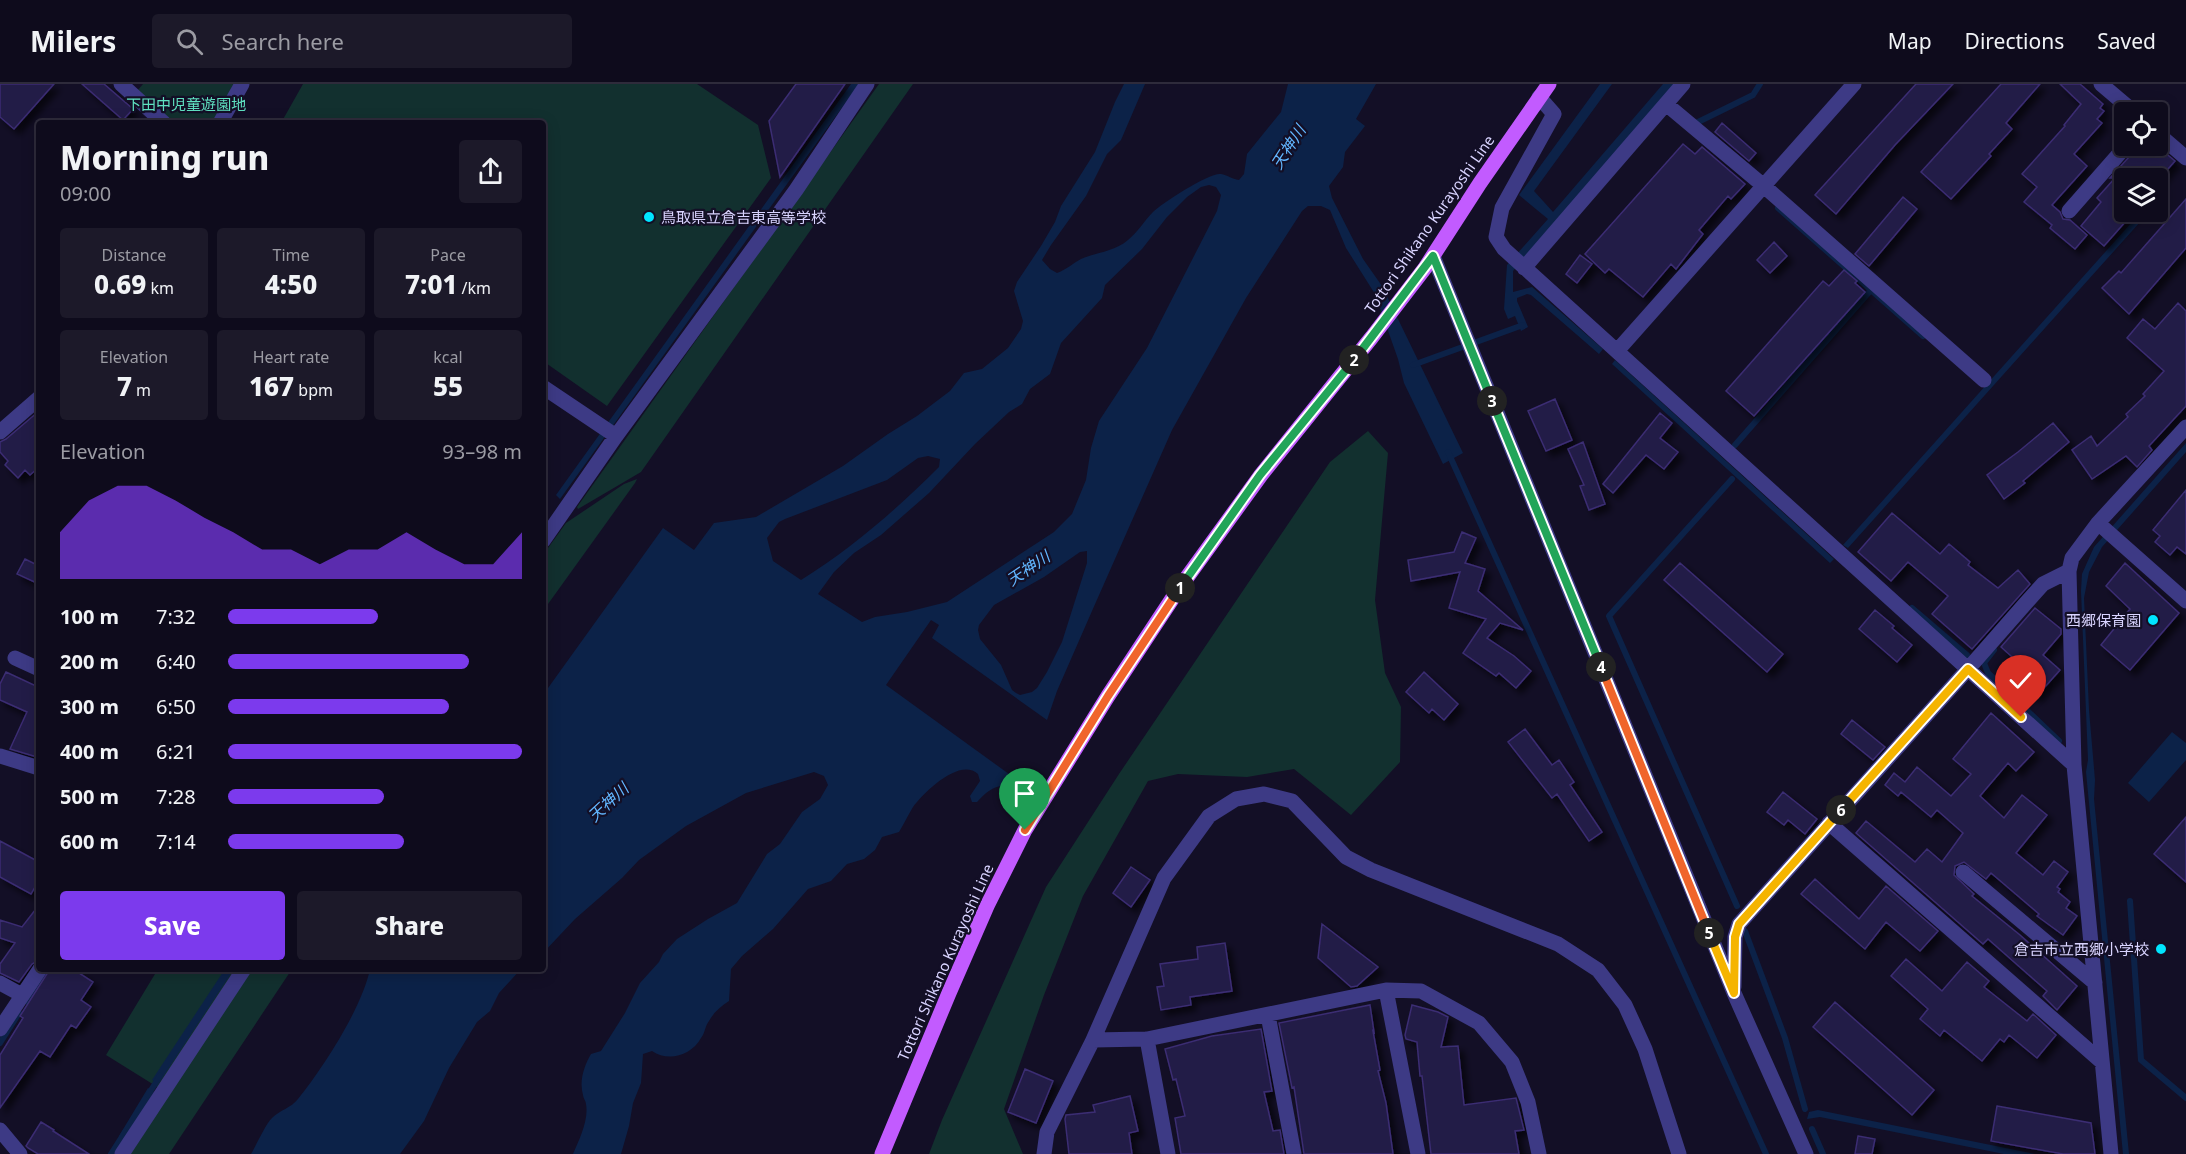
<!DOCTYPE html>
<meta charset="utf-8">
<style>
body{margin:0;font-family:"Noto Sans","Noto Sans JP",sans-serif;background:#1c1929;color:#f1f3f6;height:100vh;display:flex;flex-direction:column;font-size:22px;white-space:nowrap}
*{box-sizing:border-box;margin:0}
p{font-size:20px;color:#9b9ba3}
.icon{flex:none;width:33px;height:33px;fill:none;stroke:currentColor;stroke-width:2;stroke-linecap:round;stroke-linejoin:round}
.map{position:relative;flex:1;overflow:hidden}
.side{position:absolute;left:36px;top:36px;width:510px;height:852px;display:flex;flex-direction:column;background:#0e0b1c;border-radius:6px;box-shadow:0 3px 15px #0003,0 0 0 2px #2e2b3b}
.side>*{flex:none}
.buttons{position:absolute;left:2114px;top:18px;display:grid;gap:12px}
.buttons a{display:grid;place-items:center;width:54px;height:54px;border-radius:6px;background:#0e0b1c;box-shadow:0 3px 15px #0003,0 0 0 2px #2e2b3b;font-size:30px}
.pin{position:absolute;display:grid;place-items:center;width:51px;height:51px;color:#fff;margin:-62px -26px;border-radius:50% 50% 50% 0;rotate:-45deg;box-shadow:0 0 6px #0007}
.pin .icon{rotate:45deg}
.km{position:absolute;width:30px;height:30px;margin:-15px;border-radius:50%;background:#222;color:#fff;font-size:16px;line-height:30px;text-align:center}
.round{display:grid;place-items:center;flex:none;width:63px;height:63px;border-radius:6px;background:#1c1929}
.headline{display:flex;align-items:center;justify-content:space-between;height:102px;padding:0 24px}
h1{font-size:33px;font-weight:800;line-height:45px}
.metrics{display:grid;grid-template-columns:repeat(3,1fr);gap:9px;height:102px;padding:6px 24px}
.metrics div{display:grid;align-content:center;border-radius:6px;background:#1c1929;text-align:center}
.metrics b{font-size:26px;font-weight:800}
.metrics small{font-size:16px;font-weight:400}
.metrics p{font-size:16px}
.chart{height:168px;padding:12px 24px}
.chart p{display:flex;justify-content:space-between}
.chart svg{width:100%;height:108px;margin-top:6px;fill:#7c3aed;opacity:.7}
.cta{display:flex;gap:12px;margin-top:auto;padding:12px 24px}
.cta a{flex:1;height:69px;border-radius:6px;background:#7c3aed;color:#fff;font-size:24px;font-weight:800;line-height:69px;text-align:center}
.cta a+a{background:#1c1929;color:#f1f3f6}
ul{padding:0 24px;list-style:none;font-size:20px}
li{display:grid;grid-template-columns:96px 72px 1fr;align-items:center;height:45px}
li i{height:15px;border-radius:8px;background:#7c3aed}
header{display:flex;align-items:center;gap:36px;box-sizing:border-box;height:84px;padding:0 30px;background:#0e0b1c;border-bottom:2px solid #2e2b3b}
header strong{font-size:28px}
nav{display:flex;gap:33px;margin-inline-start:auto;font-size:21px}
.search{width:420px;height:54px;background:#1c1929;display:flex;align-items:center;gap:15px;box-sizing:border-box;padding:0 21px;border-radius:6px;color:#9b9ba3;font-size:22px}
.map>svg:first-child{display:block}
</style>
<header>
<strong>Milers</strong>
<div class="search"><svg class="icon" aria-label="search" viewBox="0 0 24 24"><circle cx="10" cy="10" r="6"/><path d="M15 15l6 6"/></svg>Search here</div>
<nav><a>Map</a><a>Directions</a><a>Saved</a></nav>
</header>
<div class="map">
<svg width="2186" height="1070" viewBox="0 0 2186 1070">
<defs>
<filter id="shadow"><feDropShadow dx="5.5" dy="5.5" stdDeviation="3" flood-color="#0009"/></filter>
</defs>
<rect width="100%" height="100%" fill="#130f26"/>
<!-- green -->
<path fill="#12302f" d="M143,0H235L213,39H173L137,7Z
M303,0H697L758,41L771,94L607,322L543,277V39H281Z
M879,0H913L641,388L578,425L577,423Z
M1368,347L1388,369L1375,516L1385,589L1401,623L1400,678L1351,731L1294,685L1247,693L1178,690L1148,697L1083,812L1044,911L1004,1025L1023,1070H929L942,1036L1046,803L1119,690L1330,378Z
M637,395L635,399L543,527V471L566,439L624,400Z
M158,885H235L159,1004L106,971Z
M252,885H292L169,1070H129Z"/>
<!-- water -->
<path fill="#0c2248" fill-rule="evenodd" d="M851,0H859L560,415L556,411Z
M1124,0H1145L1121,56L1107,70L1086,112L1051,161L1042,176L1050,185L1057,189C1066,186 1073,179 1081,175C1097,168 1114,168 1128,156C1138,148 1144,137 1153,128C1162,119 1210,88 1221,90C1227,91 1232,95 1239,96L1244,90L1247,70L1281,28L1288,0H1376L1356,35L1365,42L1345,68L1343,83L1329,102L1332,114L1363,175L1382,202L1463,369L1443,380L1404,299L1398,275L1375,210L1346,164L1330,126L1321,122H1308L1302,127L1246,214L1172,346L1092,527L1057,607L1047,636L932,554L939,541L931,536L886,601L1020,698L1015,707C1000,696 988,706 977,718H972L970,712L980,697L978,690C960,673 924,708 913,723C908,731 904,740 899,748L882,753L875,766L864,775L847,780L831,797L808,805L773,845L742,872L731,885L729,917C721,922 714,928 709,937C705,942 705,949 701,954C691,972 668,978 652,967L643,970L641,999L633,1019L629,1042L621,1070H573C579,1056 589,1036 586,1020C586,1017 583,1014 583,1011C579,997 584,982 591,970L601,967L625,929L640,899L659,878L663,870L677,855L708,835L737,819L767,770L780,760L802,728L820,715L828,701L824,692L814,688L746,709L686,742L639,776L622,794L575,835L543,869V611L663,444L694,466L714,439L756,433L843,382L888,350L917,332L950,307L964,289L982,285L1008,264L1021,245L1023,237L1014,207L1017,198L1041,162L1055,138L1061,122L1095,68L1115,18ZM1209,101L1216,103L1221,111L1217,127L1147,264L1099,337L1091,364L1086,396L1072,430L1054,448L947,518L907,528L875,533L862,538L818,510L834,488L854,469L881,451L929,409L975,360L1009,328L1022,320L1030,305L1050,290L1061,259L1102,214L1105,201L1142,165L1167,133L1187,113L1201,103ZM928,372L940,375L939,383C897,425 851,465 801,496L773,477L767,454L779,438L785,435L887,396L918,374ZM1087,467V479L1062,558L1047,588L1037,604L1032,608L1020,611L1016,609L1012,606L1001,581L980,555L978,546L979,541L994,521L1044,493L1080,468Z
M1600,0H1612L1534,107L1553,128L1663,0H1677L1513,187V208L1532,203L1603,265L1599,270L1531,211L1527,210L1517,214V217L1528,243L1521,247L1515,232L1508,235L1504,225L1507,181L1548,135L1519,111Z
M2141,128H2149L1848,464L1843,461Z
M1615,276L1834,475L1830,479L1612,280Z
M2186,359V368L2102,463L2089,488L2084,514L2089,626L2095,696L2094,715L2129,1070H2123L2086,688L2088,676L2081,507L2082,490L2094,463Z
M2172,648L2186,659V676L2149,718L2128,699Z
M225,885H234L159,999L152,996Z
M370,885H521L499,909L490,927L477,938L449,984L424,1037L400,1070H251C257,1060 265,1041 272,1034C280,1026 291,1024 298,1015C323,984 362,924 370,885Z
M148,1004L154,1008L124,1055L119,1052Z
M1818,1026L2035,1070H2004L1820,1033L1807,1035L1809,1028Z"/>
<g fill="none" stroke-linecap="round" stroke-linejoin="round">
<!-- stream -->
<path stroke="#0c2248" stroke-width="6" d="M1696,39L1753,11L1760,0
M1778,124L1923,252
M1413,281L1523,241
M1735,361L1871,206
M1448,368L1766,1070
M1732,395L1609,532L1737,822
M1912,524L1967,571
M1994,566L1984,579L1988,589L2059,657
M2130,817L2141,976L2186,1014
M1745,847L1785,954L1805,1025
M28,918L49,885
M0,959L19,929
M148,1011L160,992
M1812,1045L1823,1070
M111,1070L125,1048"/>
</g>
<!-- building -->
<path fill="#241b47" stroke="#3b2d73" stroke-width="1.5" filter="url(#shadow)" d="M0,0H54L14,45L0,33Z
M82,0H104L133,25L123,36Z
M796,0H845L780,93L769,37Z
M1916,0H1953L1895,61L1836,130L1815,111Z
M2001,0H2040L2006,39L2012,45L1989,70L1991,72L1951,115L1921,88Z
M2060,0H2080L2103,20L2100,24L2104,27L2097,35L2102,39L2074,70L2087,82L2052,121L2060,128L2063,135L2070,136L2087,151L2075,165L2050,144L2052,141L2024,118L2037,103L2022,90L2065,42L2064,41L2081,20Z
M1722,39L1756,69L1749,77L1715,48Z
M1683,60L1695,70L1702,63L1745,100L1731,115L1728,112L1699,146L1703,150L1676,185L1671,180L1643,213L1609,185L1605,189L1585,170Z
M2139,62H2157L2175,77L2160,94H2124V128H2134L2104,162L2081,142L2101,118L2097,114L2115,94H2110Z
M1903,113L1917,125L1869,182L1855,170Z
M2186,115V164L2129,230L2102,204L2119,187L2121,189Z
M1774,158L1787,172L1770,189L1757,176Z
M1580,171L1592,180L1577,199L1566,190Z
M1844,186L1857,197L1855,199L1865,208L1754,332L1726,307L1823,197L1829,202Z
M2178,219L2186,227V322L2149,362L2152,366L2137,383L2126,372L2092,395L2072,366L2091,352L2097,362L2128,333L2126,330L2145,312L2143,310L2164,287L2127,254L2143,235L2155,245Z
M1555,315L1572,356L1546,367L1528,327Z
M39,327V383L30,391L25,386L18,394L5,381L8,377L0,368V358L6,355Z
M1660,329L1672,339L1660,354L1678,368L1664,385L1646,371L1613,409L1603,400Z
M2053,339L2069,358L2023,397L2025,399L2004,415L1987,391L2018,368Z
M1583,358L1605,420L1589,426L1580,402L1584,401L1568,365Z
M2186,406V470L2177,463L2170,471L2155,458L2160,452L2153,446Z
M1892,429L1940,470L1949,460L1970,478L1968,481L1998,504L2018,486L2030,500L1972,565L1932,530L1948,512L1908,478L1891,497L1858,468Z
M1462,448L1476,454L1465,479L1485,485L1478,507L1523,546L1500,539L1487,554L1514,572L1531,587L1516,604L1499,589L1496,592L1463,569L1486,535L1449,524L1460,488L1411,497L1408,476L1454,468Z
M25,475L39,482V500L17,490Z
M1680,479L1783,570L1767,588L1664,496Z
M2125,479L2179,529L2130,586L2101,561L2130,525L2106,502Z
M2035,524L2061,545V550L2043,571L2060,586L2036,613L2022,600L2031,590L2001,563Z
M1875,526L1894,542L1892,544L1912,561L1897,578L1859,545Z
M6,588L38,603L39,600V668L37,673L10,665L27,628L0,616V600Z
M1424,588L1458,620L1444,636L1432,625L1429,629L1406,608Z
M1991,629L2034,668L2016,687L2008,679L1980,712L2004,734L2022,711L2047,731L2016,769L2043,791L2054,777L2068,788L2057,803L2060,805L2058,808L2070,818L2066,824L2077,832L2063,851L2037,832L2039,830L1991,789L1986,795L1964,778L1955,782L1954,791L1974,810L1972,812L2020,851L2077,902L2057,926L2043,912L2047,907L2014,878L1988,855L1983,860L1856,749L1866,737L1915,778L1927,765L1942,778L1963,749L1937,726L1931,733L1901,708L1898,712L1885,701L1894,689L1905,698L1917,683L1951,712L1971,690L1953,675Z
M1852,636L1885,663L1873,676L1841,650Z
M1525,645L1552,681L1559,676L1574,698L1570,701L1602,748L1589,757L1557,710L1552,714L1508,658Z
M1783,708L1817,735L1805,750L1788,736L1784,741L1767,728Z
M2186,733V798L2154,770Z
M0,757L39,778V796L31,810L0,793Z
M1131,783L1150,796L1131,823L1113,809Z
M1815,795L1859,835L1886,802L1938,847L1920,867L1886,838L1865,865L1801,810Z
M39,821V876L32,880L19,898L0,889V880L15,859L0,854V836L22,843Z
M1322,840L1378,883L1357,902L1351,903L1318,874Z
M1225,859L1232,907L1190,913L1191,921L1161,926L1157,903L1164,902L1160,880L1198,875L1197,863Z
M1906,875L1942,907L1967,878L1989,897L1984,903L2027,937L2033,930L2056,951L2037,974L2009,951L2004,958L2000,955L1982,977L1944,946L1940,952L1920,935L1928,925L1891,892Z
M50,885H73L93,898L81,916L91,923L76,944L71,941L50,973L40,967L0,1024V971L23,934L20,932Z
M1835,918L1934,1006L1912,1031L1813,943Z
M1370,921L1374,948L1373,947L1380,986L1378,987L1386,1019L1393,1070H1304L1294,1003L1292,1004L1279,939Z
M1412,921L1438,928L1448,933L1441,963L1458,962L1464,1021L1516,1014L1524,1046L1515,1047L1519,1070H1431L1422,992H1420L1417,958L1406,955L1405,951Z
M1261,945L1272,1007L1264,1008L1273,1047L1280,1046L1284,1070H1181L1175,1034L1185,1032L1176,995L1173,996L1165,965L1212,952Z
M1025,985L1053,997L1036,1039L1008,1028Z
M1130,1012L1138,1047L1129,1049L1132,1070H1069L1065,1035L1066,1031L1095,1028L1093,1021Z
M1997,1022L2091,1039L2095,1070H2063L1991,1057Z
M41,1038L54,1046L53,1047L89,1070H38L28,1064L26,1062Z
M1858,1052L1875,1055L1872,1070H1855Z"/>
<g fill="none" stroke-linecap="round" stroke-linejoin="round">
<!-- minor -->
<path stroke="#3d3a85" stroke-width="15" d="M121,0L164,39
M2101,0L2134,28
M1539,13L1554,30L1502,124L1496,153L1504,165L2074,681
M1666,20L1765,103L1984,296
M220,39L242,0
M2157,49L2186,74
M2069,127L2126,62
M1433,172L1734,909L1806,1070
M1524,184L1683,0
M1617,267L1854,0
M543,303L616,352
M0,348L39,314
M2098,439L2186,517
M543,457L616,352L796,106L867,0
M15,574L39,585
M0,672L39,684
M1829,739L2102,978
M1963,788L2095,899
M0,899L22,911
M1734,903L1735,853L1739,840L1968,585L2025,520L2043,500L2069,487
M1386,906L1418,1070
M1268,931L1294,1070
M0,945L40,885
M1147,955L1168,1070
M1093,956L1147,955L1386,906L1421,907L1479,939L1512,978L1528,1018L1539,1070
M0,1046L20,1070
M122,1070L244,885
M1044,1070L1047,1048L1093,956L1164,794L1209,732L1236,715L1264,710L1292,717L1346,773L1371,786L1558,860L1598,886L1625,921L1645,965L1679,1070
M2111,1070L2074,681L2069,487L2072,474L2098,439L2186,343"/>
<!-- major -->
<path stroke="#c25bff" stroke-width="15" d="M882,1070L949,909L987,822L1025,746L1108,612L1180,503L1261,391L1372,253L1425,184L1480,99L1549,0"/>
</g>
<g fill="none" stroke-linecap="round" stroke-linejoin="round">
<defs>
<path id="split-1" d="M1025,746L1108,612L1180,504"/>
<path id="split-2" d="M1180,504L1260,391L1354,276"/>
<path id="split-3" d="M1354,276L1433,172L1492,317"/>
<path id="split-4" d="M1492,317L1601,583"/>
<path id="split-5" d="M1601,583L1709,849"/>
<path id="split-6" d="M1709,849L1734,909L1735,853L1739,840L1841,726"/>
<path id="split-7" d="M1841,726L1968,585L2021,633"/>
</defs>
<!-- split-1 casing -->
<use href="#split-1" stroke="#fff" stroke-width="12"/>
<!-- split-2 casing -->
<use href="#split-2" stroke="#fff" stroke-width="12"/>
<!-- split-3 casing -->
<use href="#split-3" stroke="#fff" stroke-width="12"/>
<!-- split-4 casing -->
<use href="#split-4" stroke="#fff" stroke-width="12"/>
<!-- split-5 casing -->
<use href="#split-5" stroke="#fff" stroke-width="12"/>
<!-- split-6 casing -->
<use href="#split-6" stroke="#fff" stroke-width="12"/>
<!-- split-7 casing -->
<use href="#split-7" stroke="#fff" stroke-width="12"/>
<!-- split-1 -->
<use href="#split-1" stroke="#f0652b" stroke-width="8"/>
<!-- split-2 -->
<use href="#split-2" stroke="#22a559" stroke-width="8"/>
<!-- split-3 -->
<use href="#split-3" stroke="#22a559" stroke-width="8"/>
<!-- split-4 -->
<use href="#split-4" stroke="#22a559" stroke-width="8"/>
<!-- split-5 -->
<use href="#split-5" stroke="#f0652b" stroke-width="8"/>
<!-- split-6 -->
<use href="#split-6" stroke="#f5b400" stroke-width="8"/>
<!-- split-7 -->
<use href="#split-7" stroke="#f5b400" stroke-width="8"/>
</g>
<!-- markers -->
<g fill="#00e5ff" stroke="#130f26" stroke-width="2">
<circle cx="649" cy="133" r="6"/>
<circle cx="2153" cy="536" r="6"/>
<circle cx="2161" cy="865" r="6"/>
</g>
<g text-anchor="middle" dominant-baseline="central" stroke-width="4.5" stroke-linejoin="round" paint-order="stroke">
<!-- park labels -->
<g font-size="15" fill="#5fe0c0" stroke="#130f26">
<text x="186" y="20">下田中児童遊園地</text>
</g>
<!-- poi labels -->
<g font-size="15" fill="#d9d4ff" stroke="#130f26" text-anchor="end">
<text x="661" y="133" text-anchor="start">鳥取県立倉吉東高等学校</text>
<text x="2141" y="536">西郷保育園</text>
<text x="2149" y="865">倉吉市立西郷小学校</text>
</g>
<!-- street labels -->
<g font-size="15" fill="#d9d4ff" stroke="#130f26">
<text transform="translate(1429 140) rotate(-55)">Tottori Shikano Kurayoshi Line</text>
<text transform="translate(945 878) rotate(-66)">Tottori Shikano Kurayoshi Line</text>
</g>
<!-- water labels -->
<g font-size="16" font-style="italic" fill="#62b6ff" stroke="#130f26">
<text transform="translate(1288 63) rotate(-57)">天神川</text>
<text transform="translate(1028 484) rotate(-34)">天神川</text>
<text transform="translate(608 718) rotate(-43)">天神川</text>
</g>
</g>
</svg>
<div class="buttons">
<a><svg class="icon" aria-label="locate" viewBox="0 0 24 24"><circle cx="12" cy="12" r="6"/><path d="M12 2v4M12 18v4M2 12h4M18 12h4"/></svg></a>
<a><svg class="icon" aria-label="layers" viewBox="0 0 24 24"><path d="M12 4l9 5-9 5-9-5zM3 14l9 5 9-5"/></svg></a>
</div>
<div class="pin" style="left:1025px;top:746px;background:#1e9e55"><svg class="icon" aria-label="arrive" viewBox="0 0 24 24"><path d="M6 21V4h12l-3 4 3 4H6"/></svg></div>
<div class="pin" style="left:2021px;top:633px;background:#d93025"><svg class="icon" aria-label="check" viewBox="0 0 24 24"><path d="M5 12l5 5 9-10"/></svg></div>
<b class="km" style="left:1180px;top:504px">1</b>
<b class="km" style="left:1354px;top:276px">2</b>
<b class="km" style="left:1492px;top:317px">3</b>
<b class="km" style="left:1601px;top:583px">4</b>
<b class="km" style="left:1709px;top:849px">5</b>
<b class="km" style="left:1841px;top:726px">6</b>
<section class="side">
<div class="headline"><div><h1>Morning run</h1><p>09:00</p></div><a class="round"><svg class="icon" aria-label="share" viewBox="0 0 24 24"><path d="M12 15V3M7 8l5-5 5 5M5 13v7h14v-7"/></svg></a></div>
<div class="metrics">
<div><p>Distance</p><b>0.69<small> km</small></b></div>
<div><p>Time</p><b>4:50</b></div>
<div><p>Pace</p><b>7:01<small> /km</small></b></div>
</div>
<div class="metrics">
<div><p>Elevation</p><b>7<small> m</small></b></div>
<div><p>Heart rate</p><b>167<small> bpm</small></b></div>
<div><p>kcal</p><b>55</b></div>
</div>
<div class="chart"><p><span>Elevation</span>93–98 m</p>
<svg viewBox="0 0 160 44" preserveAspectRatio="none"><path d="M0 44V25L10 12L20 6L30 6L40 12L50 19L60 25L70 32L80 32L90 38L100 32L110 32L120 25L130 32L140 38L150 38L160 25V44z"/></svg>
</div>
<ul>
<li><b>100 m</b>7:32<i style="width:51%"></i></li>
<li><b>200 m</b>6:40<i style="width:82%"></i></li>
<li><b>300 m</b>6:50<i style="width:75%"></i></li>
<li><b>400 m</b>6:21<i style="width:100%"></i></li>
<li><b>500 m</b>7:28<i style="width:53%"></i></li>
<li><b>600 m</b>7:14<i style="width:60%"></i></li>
</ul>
<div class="cta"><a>Save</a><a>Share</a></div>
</section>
</div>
